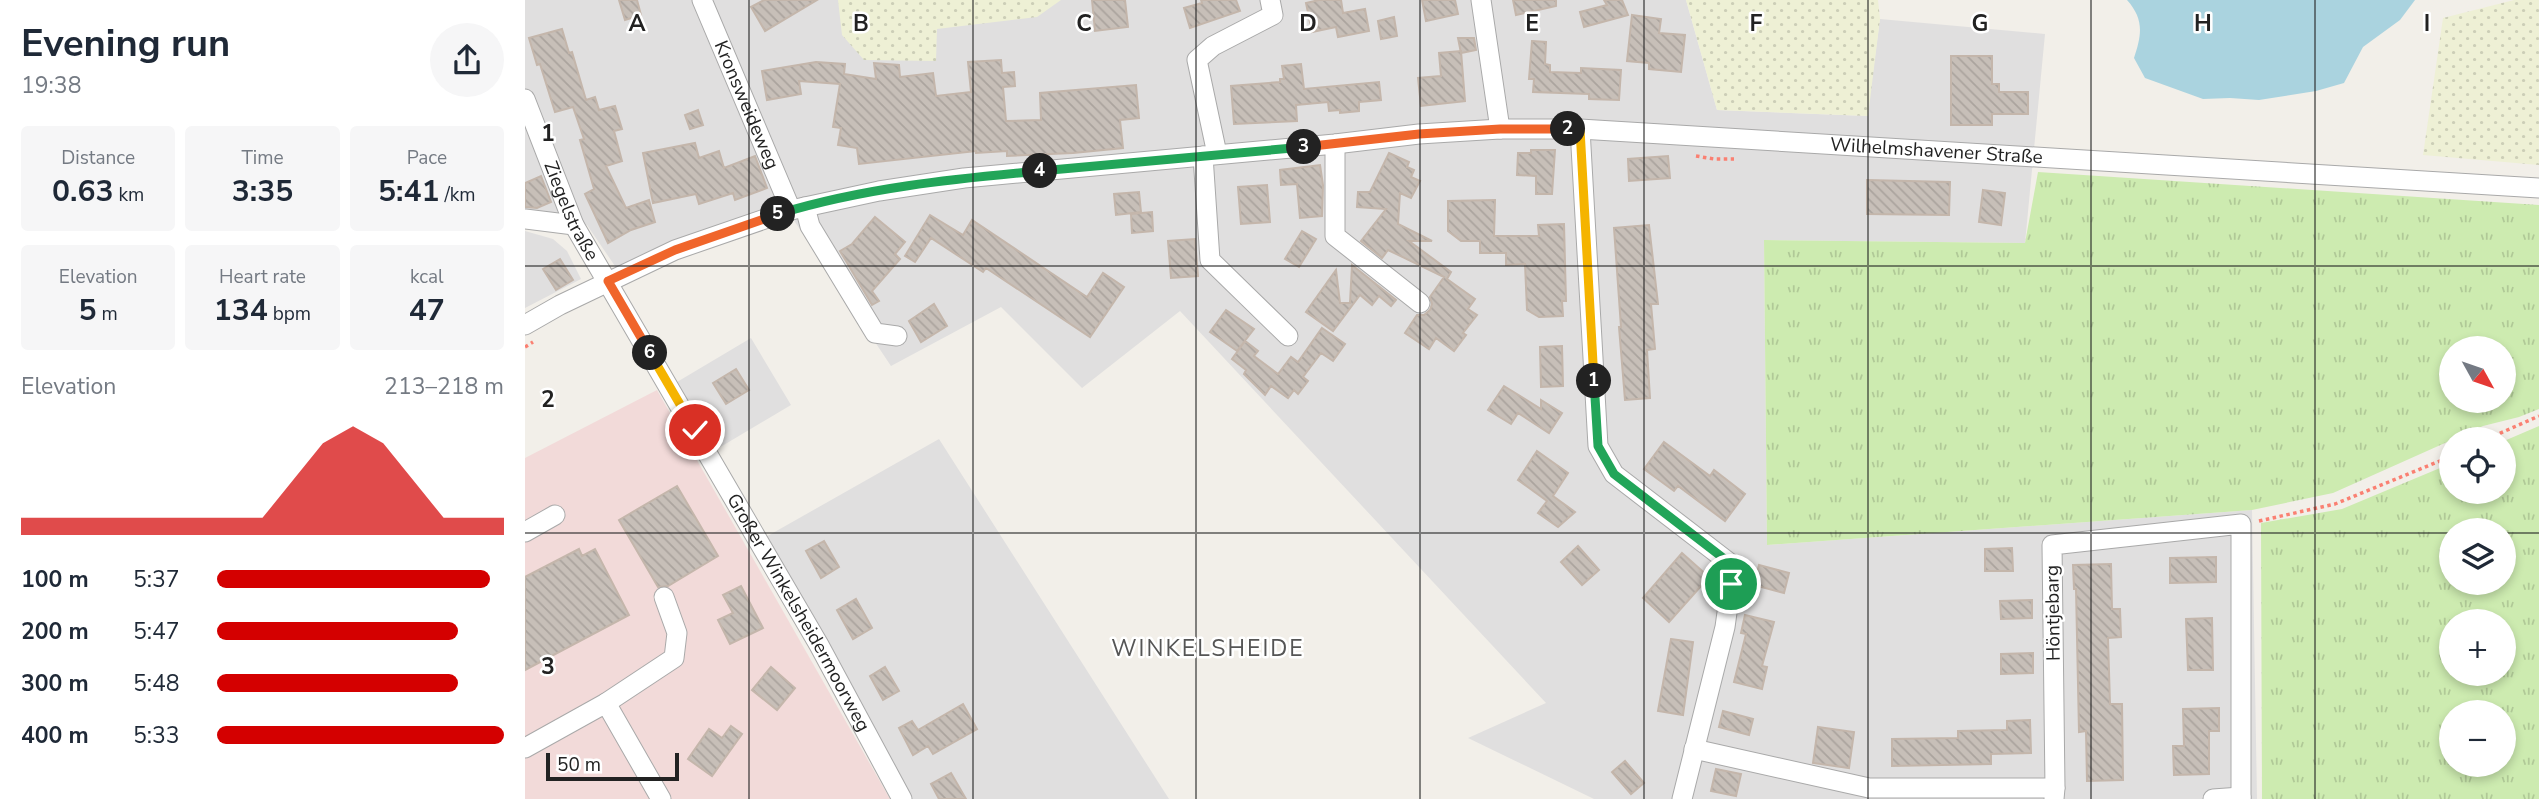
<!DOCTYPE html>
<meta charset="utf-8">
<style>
body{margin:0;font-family:"Nunito Sans",sans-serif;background:#f6f6f7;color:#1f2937;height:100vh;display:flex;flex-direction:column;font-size:26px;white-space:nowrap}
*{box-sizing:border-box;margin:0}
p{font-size:23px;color:#747a83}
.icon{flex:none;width:38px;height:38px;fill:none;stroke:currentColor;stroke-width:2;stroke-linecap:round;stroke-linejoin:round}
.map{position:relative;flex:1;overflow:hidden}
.details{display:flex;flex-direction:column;background:#fff;width:525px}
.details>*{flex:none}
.needle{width:46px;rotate:130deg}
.fabs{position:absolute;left:1914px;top:336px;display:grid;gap:14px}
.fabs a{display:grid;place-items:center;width:77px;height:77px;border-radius:50%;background:#fff;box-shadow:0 4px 10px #0003;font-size:35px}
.scale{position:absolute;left:21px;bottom:18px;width:133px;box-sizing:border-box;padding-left:7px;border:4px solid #222;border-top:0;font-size:19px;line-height:24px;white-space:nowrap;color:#222;-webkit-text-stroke:5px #fff;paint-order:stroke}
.pin{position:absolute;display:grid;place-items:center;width:60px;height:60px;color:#fff;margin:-30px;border:4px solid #fff;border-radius:50%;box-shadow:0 2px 7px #0007}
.km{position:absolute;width:35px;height:35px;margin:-18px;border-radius:50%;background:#222;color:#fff;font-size:19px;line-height:35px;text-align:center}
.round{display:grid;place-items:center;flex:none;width:74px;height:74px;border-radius:37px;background:#f6f6f7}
.summary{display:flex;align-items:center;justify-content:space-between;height:119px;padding:0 21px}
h1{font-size:38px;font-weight:700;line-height:52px}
.metrics{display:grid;grid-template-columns:repeat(3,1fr);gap:10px;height:119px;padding:7px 21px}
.metrics div{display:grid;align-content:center;border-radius:7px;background:#f6f6f7;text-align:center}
.metrics b{font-size:30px;font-weight:700}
.metrics small{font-size:19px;font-weight:400}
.metrics p{font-size:19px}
.chart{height:196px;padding:14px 21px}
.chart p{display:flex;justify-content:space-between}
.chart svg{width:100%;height:126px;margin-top:7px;fill:#d40000;opacity:.7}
ul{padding:0 21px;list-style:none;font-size:23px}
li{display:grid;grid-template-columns:112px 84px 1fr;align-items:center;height:52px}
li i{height:18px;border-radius:9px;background:#d40000}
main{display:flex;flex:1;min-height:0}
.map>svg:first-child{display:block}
</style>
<main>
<section class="details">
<div class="summary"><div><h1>Evening run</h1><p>19:38</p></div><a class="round"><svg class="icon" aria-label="share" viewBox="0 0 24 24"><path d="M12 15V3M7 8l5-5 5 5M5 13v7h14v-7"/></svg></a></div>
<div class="metrics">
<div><p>Distance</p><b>0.63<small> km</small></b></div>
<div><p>Time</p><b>3:35</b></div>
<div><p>Pace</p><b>5:41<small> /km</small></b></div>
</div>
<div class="metrics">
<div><p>Elevation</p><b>5<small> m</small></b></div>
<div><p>Heart rate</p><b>134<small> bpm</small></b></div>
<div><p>kcal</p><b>47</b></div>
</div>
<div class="chart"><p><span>Elevation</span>213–218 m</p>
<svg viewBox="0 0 160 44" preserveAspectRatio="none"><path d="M0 44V38L10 38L20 38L30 38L40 38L50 38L60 38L70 38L80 38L90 25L100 12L110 6L120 12L130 25L140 38L150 38L160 38V44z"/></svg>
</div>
<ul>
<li><b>100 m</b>5:37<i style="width:95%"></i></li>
<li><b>200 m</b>5:47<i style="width:84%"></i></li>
<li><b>300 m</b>5:48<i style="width:84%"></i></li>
<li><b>400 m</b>5:33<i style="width:100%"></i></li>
</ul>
</section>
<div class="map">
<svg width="2014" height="799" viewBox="0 0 2014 799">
<defs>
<pattern id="farmland-dots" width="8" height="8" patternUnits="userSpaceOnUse" patternTransform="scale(1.75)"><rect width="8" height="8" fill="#eef0d5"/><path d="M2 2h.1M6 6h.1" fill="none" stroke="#ccceb7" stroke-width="1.8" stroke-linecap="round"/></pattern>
<pattern id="grass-tufts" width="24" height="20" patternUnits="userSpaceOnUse" patternTransform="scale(1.75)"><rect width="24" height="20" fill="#cdebb0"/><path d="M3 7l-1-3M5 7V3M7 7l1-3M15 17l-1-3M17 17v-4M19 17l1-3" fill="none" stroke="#b0c997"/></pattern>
<pattern id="building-back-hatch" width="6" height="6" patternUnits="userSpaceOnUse" patternTransform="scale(1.75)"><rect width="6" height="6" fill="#c7bfb8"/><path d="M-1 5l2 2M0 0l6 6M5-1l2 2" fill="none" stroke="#aba49e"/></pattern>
</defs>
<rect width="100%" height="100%" fill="#f2efe9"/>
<!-- residential -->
<path fill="#e0dfdf" d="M0,0H1161L1192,110L1342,116L1355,19L1520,34L1500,243L1239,240L1242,545L1727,510L1732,799H1069L943,738L1021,703L655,311L557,388L476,307L366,366L256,201L92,269L62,225L0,213Z
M0,231L28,239L42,251L56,279L0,308Z
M226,338L266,405L192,449L152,382Z
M414,439L644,799H382L239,538Z"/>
<!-- commercial -->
<path fill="#f2dad9" d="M132,390L365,799H0V458Z"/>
<!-- farmland -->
<path fill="url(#farmland-dots)" d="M313,0H536L512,17L412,29L411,61L339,60L317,35Z
M1161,0H1353L1355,19L1343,116L1192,110Z
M1989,0H2014V165L1898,155L1918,18Z"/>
<!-- grass -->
<path fill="url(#grass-tufts)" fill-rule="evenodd" d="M1513,172L2014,205V409L1994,417L1958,426L1808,493L1727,510L1242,545L1239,240L1500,243ZM1927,348H1979V401H1927Z
M2014,426V799H1737L1736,523L1817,509L1927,463V492H1979V441ZM1927,530H1979V583H1927ZM1927,621H1979V674H1927ZM1927,712H1979V765H1927Z"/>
<!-- water -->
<path fill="#aad3df" d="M1602,0H1890L1875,20L1838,47L1819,83L1791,91L1734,100L1705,98L1678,99L1620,78L1609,58C1617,34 1619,19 1602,0Z"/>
<!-- building -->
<path fill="url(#building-back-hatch)" stroke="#c4b6ab" stroke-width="2" d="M94,0H112L116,15L100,20Z
M239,0H292L240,31L226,7Z
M567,0H600L603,27L570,31Z
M676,0H711L715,11L665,28L659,8L677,3Z
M794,0H816L818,13L840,9L844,31L813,37L811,27L787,32L781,3Z
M897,0H930L933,14L901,21Z
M988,0H1031V6L991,15Z
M1079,0H1097L1103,15L1059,27L1055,12L1082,5Z
M1107,15L1136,19L1134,33L1160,35L1156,72L1124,69V63L1102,61Z
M869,17L872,36L856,39L853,21Z
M37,29L44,53L47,52L61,100L70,97L74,110L90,106L97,129L89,131L97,161L81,166L101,208L124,200L130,222L106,230L83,243L60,194L69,189L55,140L59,139L48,107L30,112L15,64L12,65L4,38Z
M933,38H949L951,50L936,53Z
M1007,41L1021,42L1020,64L1025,65V72L1056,73V68L1096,70L1094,100L1064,99V94L1008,92L1009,79H1004Z
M936,51L940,101L896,106L893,78L916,76L914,53Z
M1426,56H1467V84H1474V92H1503V114H1467V125H1426Z
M476,60L477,73L489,72L490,86L478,87L481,121L516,120L515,93L611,85L614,118L595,120L598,148L548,153L482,156V151L451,153V151L334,164L332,148L313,145L316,128L308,127L315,84L274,81L276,94L242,100L237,71L291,62L320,64L319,74L351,79L349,63L374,65L375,77L408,73L411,96L446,92L443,62Z
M776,64L779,89L854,82L856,100L834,102V111L815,113V110L804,111L803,102L771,105L772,121L709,124L706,86L755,82V79H759L757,66Z
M173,110L178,125L165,129L160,115Z
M170,143L174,158L194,151L199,168L230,156L242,188L210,200L208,193L174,204L171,194L128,203L118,153Z
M1006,150H1030L1027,194H1011V176L992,175L993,153H1006Z
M864,153L884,162L882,167L889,170L886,177L895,181L886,198L875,193L873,224L907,241H884L926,272L922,279L950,299L943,309L952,315L938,333L941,335L929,351L911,338L904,349L880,333L892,315H899L905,310L907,304L905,297L919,277L863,250L857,258L836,241L861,209L832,207L833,192H845Z
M1143,156L1145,178L1104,181L1103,159Z
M795,165L798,185L797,216L775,218L772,184L756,185L755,170Z
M16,176L26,202L12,208L0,207V183Z
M1342,180L1425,182L1424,215L1342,214Z
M742,185L745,222L716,224L713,187Z
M1458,190L1480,193L1476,225L1454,222Z
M614,192L616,212L591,215L589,194Z
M970,200L969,236H1014L1013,225L1039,224L1041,301H1037L1038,316L1014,317L1002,310L1000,264L981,265V253H955V241H936L923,231V201Z
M627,212L628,231L607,233L606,214Z
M405,215L438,235L447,220L562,297L578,273L599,287L565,337L461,268L458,272L406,238L390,262L380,256Z
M350,217L380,242L370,254L375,259L347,291L354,301L347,305L315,251L327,244Z
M1124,225L1133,304H1126L1130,349L1122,350L1125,398L1100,400L1094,327H1096L1089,228Z
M777,231L791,239L774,267L760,259Z
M670,239L673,276L646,278L643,241Z
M35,259L48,280L31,290L18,269Z
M827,265L871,300L866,306L854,296L847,305L835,295L808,331L781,312L811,270L815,303H825Z
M409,304L422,326L396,342L384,321Z
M701,310L729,329L712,351L685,332Z
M797,328L820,344L808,361L796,353L778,377L783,381L773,394L769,390L763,398L746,386L740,395L719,374L721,370L707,359L720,341L733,351L729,356L753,374L766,357L773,362Z
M1037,346L1038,386L1016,387L1015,347Z
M211,369L224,390L201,404L188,383Z
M979,386L1016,409V400L1037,413L1024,433L993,413L986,424L963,410Z
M1139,442L1185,476L1189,470L1220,494L1200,521L1153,486L1149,491L1119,469Z
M1012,451L1043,473L1028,496L1050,512L1033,527L1013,513L1022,501L993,480Z
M152,486L193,556L143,586L133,587L94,520Z
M299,541L314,567L296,578L281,551Z
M1053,546L1074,570L1057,585L1036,562Z
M1487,548L1488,571H1460V549Z
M54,549L57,556L70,549L104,615L0,670V577Z
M1157,553L1184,577L1144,622L1118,598Z
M1691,557V582L1645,583V558Z
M1586,564L1587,609H1595L1596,637L1583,638L1585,704H1597L1598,780L1562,781L1561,731L1554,732L1551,589H1549L1548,565Z
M1234,565L1264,573L1259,593L1229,585Z
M216,586L238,628L205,644L193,620L208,613L198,595Z
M331,599L347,628L328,639L312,610Z
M1507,600V618L1476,619L1475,601Z
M1220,615L1249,622L1237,666L1242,667L1237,689L1209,682L1221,634L1216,633Z
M1687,618L1688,670H1663L1661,619Z
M1146,639L1168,642L1158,715L1133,711Z
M1508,653V673L1476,674V654Z
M246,667L270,688L252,710L227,690Z
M360,667L374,691L358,700L345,676Z
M438,704L452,729L408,754L403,746L388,755L374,728L387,721L393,730Z
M1694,708V731H1684V774L1649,775L1648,746H1659L1658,709Z
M1198,711L1228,719L1224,735L1194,727Z
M1505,720L1506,753L1466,754V764L1367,766V739L1433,738V731L1482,730V721Z
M206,726L217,734L187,776L163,759L184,729L197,738Z
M1293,727L1329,732L1324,768L1288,763Z
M1100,761L1119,783L1106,794L1087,772Z
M1191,769L1216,774L1211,796L1186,791Z
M426,773L441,799H414L406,784Z"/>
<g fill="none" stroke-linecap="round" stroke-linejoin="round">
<defs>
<g id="minor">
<path id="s1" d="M177,0L266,210"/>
<path d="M956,0L975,129"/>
<path id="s2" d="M0,99L49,225L294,645L377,799"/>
<path d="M1055,129L1073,446L1089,474L1206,564V584L1200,627L1157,799"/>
<path d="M810,144V236L895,303"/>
<path d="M692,154L672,60L688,46L748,15L745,0"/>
<path d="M678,156L685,260L763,336"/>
<path d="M280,207L285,226L350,333L372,336"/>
<path d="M0,219L49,225"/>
<path id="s3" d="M0,325L35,305L150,250L266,210L354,191L439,178L810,144L894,134L975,129H1055L2014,188"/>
<path d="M0,532L30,515"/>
<path d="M81,703L149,658L152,633L139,597"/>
<path d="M0,748L81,703L136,799"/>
<path d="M1169,749L1344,788H1530L1529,799"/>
<path d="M1530,788L1527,545L1716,524V799"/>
<path d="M1688,799L1716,797"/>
</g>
</defs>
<!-- minor casing -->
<use href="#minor" stroke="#a9a9a9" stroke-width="21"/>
<!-- path -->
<path stroke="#fa8072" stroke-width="3.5" stroke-dasharray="3.5 3.5" stroke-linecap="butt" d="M1171,156L1189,159H1209
M0,347L8,342
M1962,439L2014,416
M1734,521L1810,504L1927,456"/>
<!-- minor -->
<use href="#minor" stroke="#fff" stroke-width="19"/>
</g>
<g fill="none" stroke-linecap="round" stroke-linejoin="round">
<defs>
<path id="split-1" d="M1069,381L1073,446L1089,474L1206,564V584"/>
<path id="split-2" d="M1043,129H1055L1069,381"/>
<path id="split-3" d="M779,147L894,134L975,129H1043"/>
<path id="split-4" d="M515,171L779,147"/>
<path id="split-5" d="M253,214C338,188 427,179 515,171"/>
<path id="split-6" d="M125,353L83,281L150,250L253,214"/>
<path id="split-7" d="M125,353L170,430"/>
</defs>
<!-- split-1 casing -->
<use href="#split-1" stroke="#fff" stroke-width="14"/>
<!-- split-2 casing -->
<use href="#split-2" stroke="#fff" stroke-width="14"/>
<!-- split-3 casing -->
<use href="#split-3" stroke="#fff" stroke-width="14"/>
<!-- split-4 casing -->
<use href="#split-4" stroke="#fff" stroke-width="14"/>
<!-- split-5 casing -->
<use href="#split-5" stroke="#fff" stroke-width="14"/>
<!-- split-6 casing -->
<use href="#split-6" stroke="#fff" stroke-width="14"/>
<!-- split-7 casing -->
<use href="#split-7" stroke="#fff" stroke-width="14"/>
<!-- split-1 -->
<use href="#split-1" stroke="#22a559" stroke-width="9"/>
<!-- split-2 -->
<use href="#split-2" stroke="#f5b400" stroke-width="9"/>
<!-- split-3 -->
<use href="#split-3" stroke="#f0652b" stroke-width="9"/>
<!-- split-4 -->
<use href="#split-4" stroke="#22a559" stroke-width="9"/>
<!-- split-5 -->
<use href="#split-5" stroke="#22a559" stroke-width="9"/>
<!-- split-6 -->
<use href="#split-6" stroke="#f0652b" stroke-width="9"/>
<!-- split-7 -->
<use href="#split-7" stroke="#f5b400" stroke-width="9"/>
</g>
<!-- grid -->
<path fill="none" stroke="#222" stroke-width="2" stroke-opacity="0.55" d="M224,0V799M448,0V799M671,0V799M895,0V799M1119,0V799M1343,0V799M1566,0V799M1790,0V799M0,266H2014M0,533H1927M1979,533H2014"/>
<g text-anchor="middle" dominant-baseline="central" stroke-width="5" stroke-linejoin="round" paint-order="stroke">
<!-- street labels -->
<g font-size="19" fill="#222" stroke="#fff">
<text stroke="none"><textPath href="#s1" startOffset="114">Kronsweideweg</textPath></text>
<text stroke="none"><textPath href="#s3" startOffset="1442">Wilhelmshavener Straße</textPath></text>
<text stroke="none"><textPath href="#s2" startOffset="121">Ziegelstraße</textPath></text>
<text stroke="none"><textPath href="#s2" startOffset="583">Großer Winkelsheidermoorweg</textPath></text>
<text transform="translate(1528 613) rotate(-91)">Höntjebarg</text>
</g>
<!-- quarter labels -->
<g font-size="23" letter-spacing="2" fill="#555" stroke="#fff">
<text x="683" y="648">WINKELSHEIDE</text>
</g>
</g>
<g font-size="23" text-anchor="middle" font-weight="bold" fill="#222" stroke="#fff" stroke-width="5" stroke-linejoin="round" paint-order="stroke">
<text x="112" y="31">A</text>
<text x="336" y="31">B</text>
<text x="559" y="31">C</text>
<text x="783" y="31">D</text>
<text x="1007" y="31">E</text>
<text x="1231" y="31">F</text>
<text x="1455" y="31">G</text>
<text x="1678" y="31">H</text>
<text x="1902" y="31">I</text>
<text x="23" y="141">1</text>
<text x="23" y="407">2</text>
<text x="23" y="674">3</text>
</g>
</svg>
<div class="fabs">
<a><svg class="needle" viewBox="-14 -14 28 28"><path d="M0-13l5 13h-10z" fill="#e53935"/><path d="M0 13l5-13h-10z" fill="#747a83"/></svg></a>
<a><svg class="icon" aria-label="locate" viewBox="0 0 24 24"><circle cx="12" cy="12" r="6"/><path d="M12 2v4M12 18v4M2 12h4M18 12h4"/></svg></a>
<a><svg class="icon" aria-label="layers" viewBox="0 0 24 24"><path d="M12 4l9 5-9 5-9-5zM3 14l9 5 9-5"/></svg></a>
<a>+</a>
<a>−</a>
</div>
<div class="scale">50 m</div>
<div class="pin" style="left:1206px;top:584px;background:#1e9e55"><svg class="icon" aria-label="arrive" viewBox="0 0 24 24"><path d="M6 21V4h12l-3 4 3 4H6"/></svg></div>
<div class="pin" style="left:170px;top:430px;background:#d93025"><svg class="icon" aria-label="check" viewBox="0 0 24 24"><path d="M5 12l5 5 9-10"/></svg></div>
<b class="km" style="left:1069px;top:381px">1</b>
<b class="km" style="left:1043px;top:129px">2</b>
<b class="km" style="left:779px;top:147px">3</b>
<b class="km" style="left:515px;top:171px">4</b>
<b class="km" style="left:253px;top:214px">5</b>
<b class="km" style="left:125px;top:353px">6</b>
</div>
</main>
